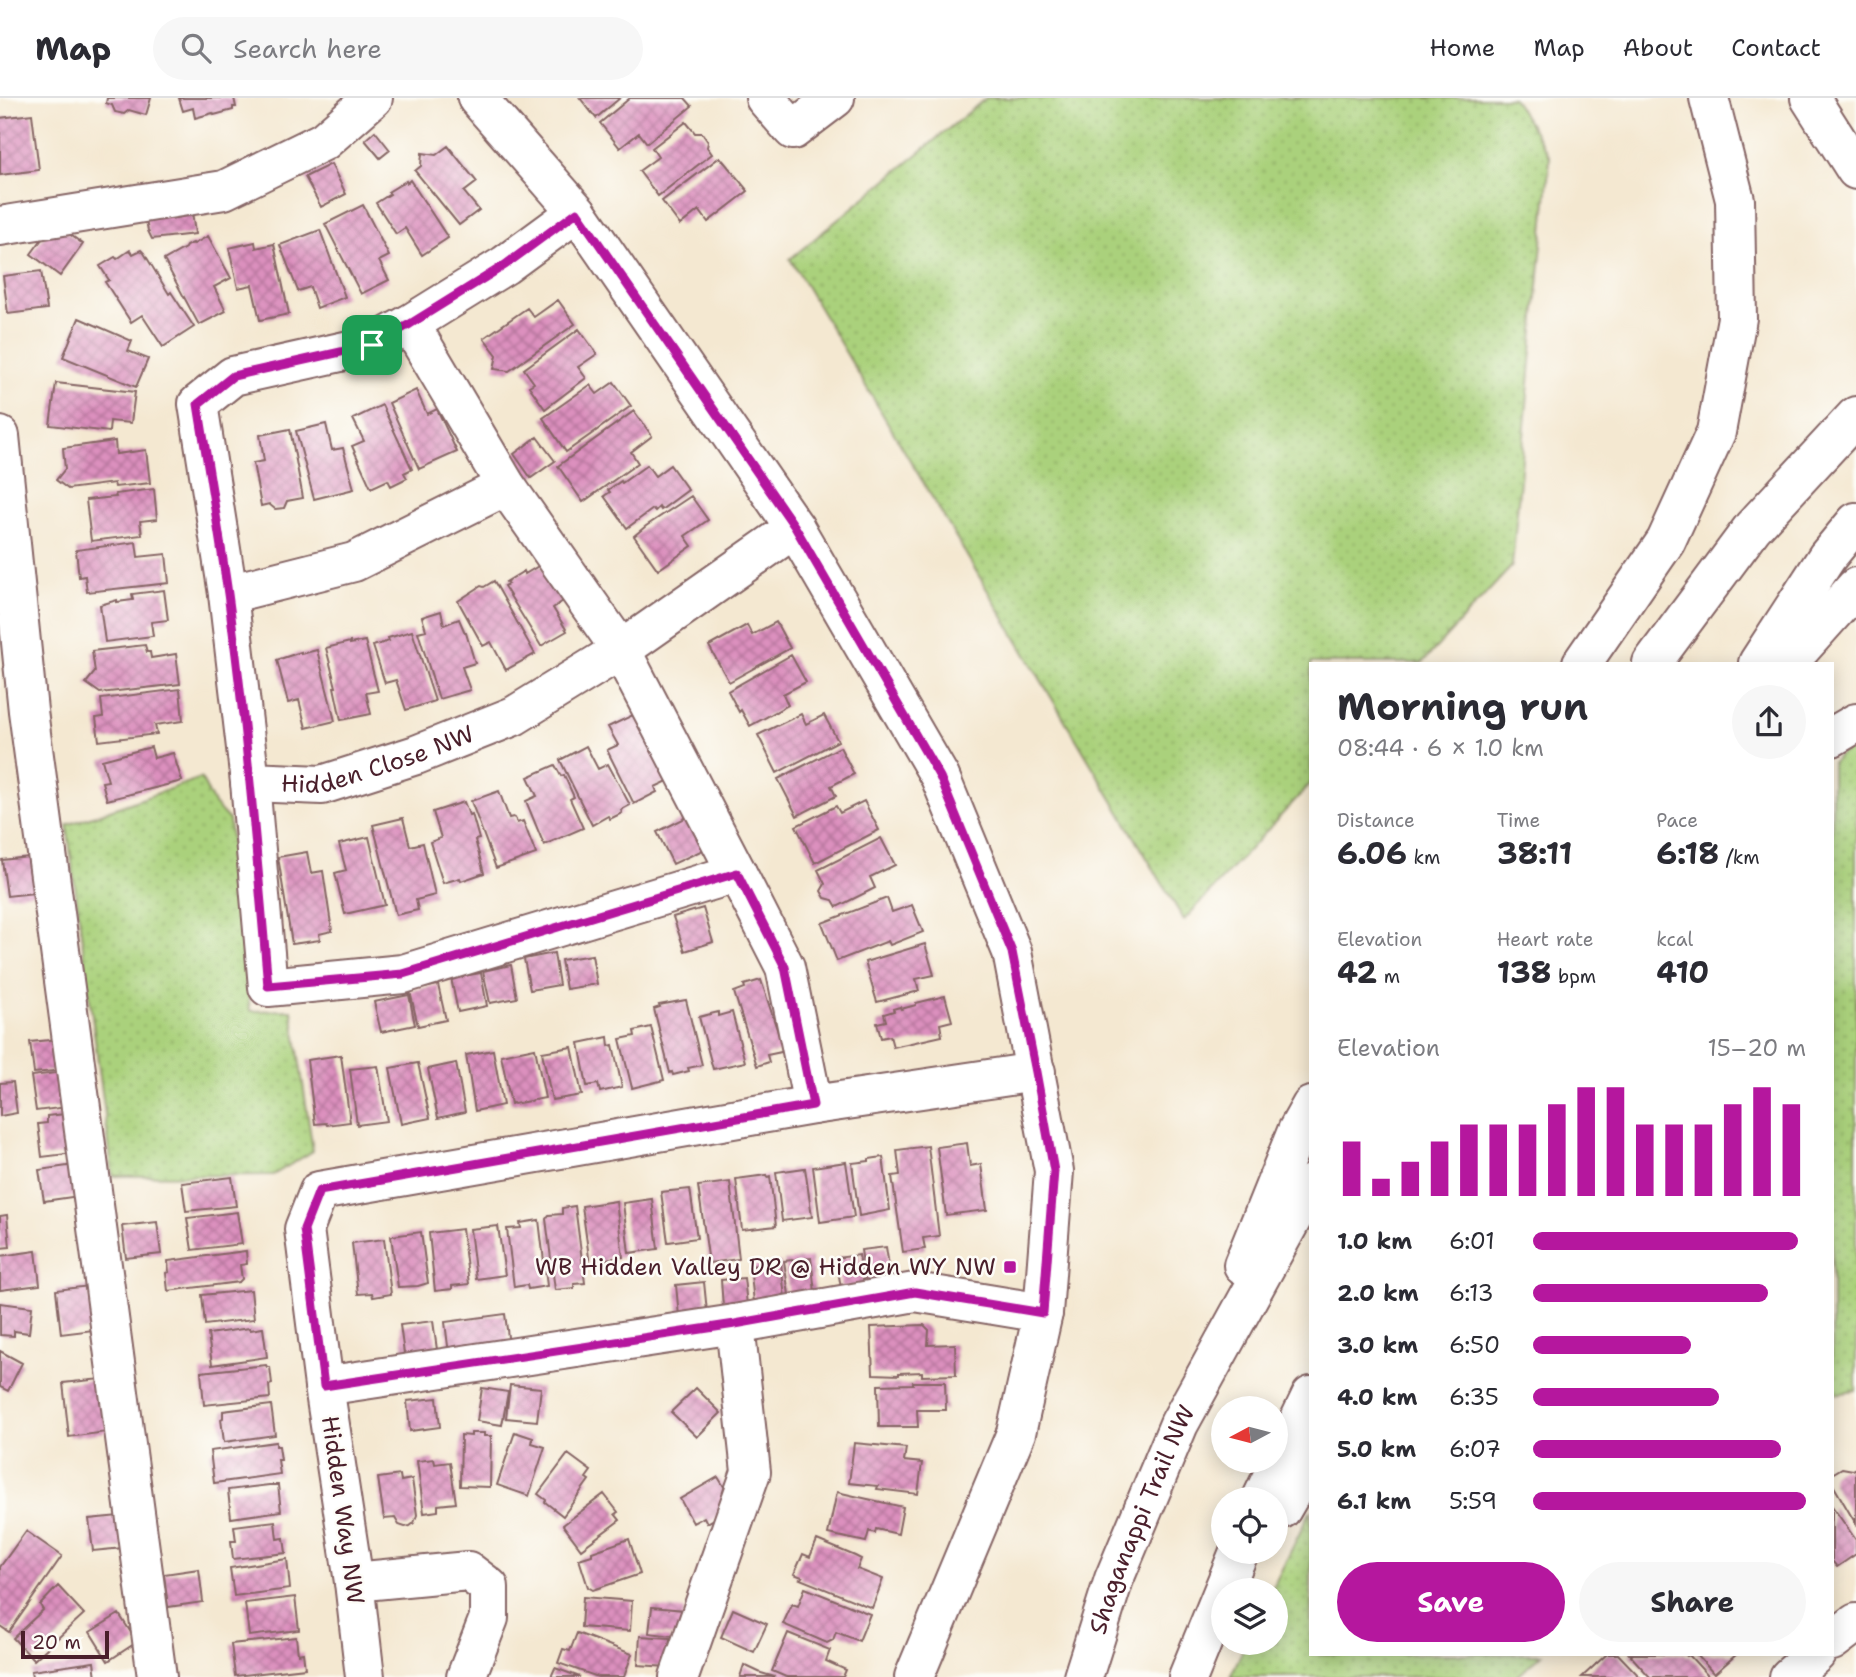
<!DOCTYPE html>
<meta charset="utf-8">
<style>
body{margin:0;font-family:"Shantell Sans",sans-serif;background:#f7f7f7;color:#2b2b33;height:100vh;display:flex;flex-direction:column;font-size:26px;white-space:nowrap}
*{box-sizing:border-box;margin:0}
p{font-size:23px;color:#7c7c81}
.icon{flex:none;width:38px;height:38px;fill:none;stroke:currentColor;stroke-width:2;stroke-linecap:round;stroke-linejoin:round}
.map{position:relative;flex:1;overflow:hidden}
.panel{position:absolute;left:1309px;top:564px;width:525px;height:994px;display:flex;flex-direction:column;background:#fff;border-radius:0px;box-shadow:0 4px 18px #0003}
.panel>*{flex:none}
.needle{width:46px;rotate:263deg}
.buttons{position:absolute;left:1211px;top:1298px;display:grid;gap:14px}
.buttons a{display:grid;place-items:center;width:77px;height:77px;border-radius:50%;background:#fff;box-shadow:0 4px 18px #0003;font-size:35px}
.scale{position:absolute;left:21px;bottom:18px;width:88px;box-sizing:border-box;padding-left:7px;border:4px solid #4a1f2b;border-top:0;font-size:19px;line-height:24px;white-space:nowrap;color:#4a1f2b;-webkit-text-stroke:5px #fdfcf7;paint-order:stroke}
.pin{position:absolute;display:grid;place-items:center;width:60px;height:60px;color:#fff;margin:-30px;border-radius:14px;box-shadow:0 4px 10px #0006}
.round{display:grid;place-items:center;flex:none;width:74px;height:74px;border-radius:37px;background:#f7f7f7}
.headline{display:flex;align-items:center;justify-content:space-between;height:119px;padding:0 28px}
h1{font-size:38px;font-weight:700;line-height:52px}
.metrics{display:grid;grid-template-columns:repeat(3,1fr);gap:10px;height:119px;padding:7px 28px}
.metrics div{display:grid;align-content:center}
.metrics b{font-size:30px;font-weight:700}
.metrics small{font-size:19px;font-weight:400}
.metrics p{font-size:19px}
.chart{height:196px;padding:14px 28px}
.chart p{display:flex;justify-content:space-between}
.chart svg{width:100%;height:126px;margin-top:7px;stroke:#b5179e;stroke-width:6}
.primary-button{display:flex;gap:14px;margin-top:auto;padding:14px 28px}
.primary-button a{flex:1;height:80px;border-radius:42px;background:#b5179e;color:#fff;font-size:28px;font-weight:700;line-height:80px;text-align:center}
.primary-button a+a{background:#f7f7f7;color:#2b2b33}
ul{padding:0 28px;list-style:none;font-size:23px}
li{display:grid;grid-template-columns:112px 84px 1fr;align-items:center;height:52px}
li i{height:18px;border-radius:9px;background:#b5179e}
header{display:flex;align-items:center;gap:42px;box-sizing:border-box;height:98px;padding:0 35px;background:#fff;border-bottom:2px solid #e1e1e2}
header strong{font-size:33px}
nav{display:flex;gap:38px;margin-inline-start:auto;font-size:24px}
.search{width:490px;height:63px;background:#f7f7f7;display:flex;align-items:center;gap:18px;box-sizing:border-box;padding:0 24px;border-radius:38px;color:#7c7c81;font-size:26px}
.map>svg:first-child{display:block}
</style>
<header>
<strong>Map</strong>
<div class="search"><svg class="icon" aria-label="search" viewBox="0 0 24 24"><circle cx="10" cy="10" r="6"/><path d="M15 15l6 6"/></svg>Search here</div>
<nav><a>Home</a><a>Map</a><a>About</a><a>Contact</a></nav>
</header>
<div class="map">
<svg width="1856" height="1579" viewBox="0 0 1856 1579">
<defs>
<pattern id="grass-dots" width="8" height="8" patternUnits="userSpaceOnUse" patternTransform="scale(1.75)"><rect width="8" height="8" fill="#aad17c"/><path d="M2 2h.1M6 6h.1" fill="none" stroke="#94b36b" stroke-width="1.8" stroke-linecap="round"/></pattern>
<pattern id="building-cross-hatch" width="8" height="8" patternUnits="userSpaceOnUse" patternTransform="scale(1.75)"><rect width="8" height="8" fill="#dc90be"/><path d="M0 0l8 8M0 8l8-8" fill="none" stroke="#b4759b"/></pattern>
</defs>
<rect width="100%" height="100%" fill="#fdfcf7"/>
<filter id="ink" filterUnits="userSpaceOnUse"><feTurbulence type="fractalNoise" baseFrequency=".0143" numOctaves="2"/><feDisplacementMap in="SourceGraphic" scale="14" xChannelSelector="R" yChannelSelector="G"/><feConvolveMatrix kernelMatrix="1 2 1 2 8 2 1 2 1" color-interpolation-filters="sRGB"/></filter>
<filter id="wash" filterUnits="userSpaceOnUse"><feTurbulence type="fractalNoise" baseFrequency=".00686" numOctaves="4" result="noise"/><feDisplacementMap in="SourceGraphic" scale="28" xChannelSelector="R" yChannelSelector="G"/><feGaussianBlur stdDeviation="1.57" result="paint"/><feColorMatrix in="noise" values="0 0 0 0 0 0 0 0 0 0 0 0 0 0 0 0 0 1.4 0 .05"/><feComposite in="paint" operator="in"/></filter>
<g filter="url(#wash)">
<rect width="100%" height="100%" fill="#f4e8d1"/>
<!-- grass -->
<path fill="url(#grass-dots)" stroke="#7a7854" stroke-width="2" d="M986,0H1513L1550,59L1512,468L1422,565H1311V685L1184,822L790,161Z
M1856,647V1293L1832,1296V664L1843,654Z
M201,680L214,706L229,722L250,913L292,912L313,1053L273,1077L113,1078L67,727Z
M1311,1412V1556H1542L1517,1579H1230L1246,1545H1276V1493H1271Z"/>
<g id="blocks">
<!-- building -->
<path fill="url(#building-cross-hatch)" d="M107,0H151L146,17L129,12L124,16L115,14L112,7L106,5Z
M179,0H234L236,9H233V12L214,17L213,15L195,20L193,10L183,13Z
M580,0H620L596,20Z
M630,0H685L692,8L647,45L639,35L620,50L600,25Z
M32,16L39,72L0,77V20Z
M686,24L695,35H702L708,44L707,49L712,56L658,98L639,73L658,59L652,50Z
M375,33L390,52L380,60L365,42Z
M448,48L477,84L464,94L479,112L459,127L415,73L421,68L422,55L436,57Z
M720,59L748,93L708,124L699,112L680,127L662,103Z
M331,66L346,96L321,109L305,79Z
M410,82L448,140L422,157L405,130L396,136L376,105L390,96L388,94L406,83L407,85Z
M191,106L195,136L152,141L148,133L144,112Z
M363,107L389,158L379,163L389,182L361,196L325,126Z
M54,125L83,146L60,178L31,156Z
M320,132L345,199L317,210L310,189L298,193L280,147Z
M208,138L231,180L214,189L226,213L199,227L164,162L185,150L186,148L193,145L194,146Z
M255,144L256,150L274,146L289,216L260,222L252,187L238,190L229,150Z
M130,152L133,156L141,152L144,155L169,196L171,194L194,229L163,249L142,217L131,224L105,184L109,182L100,168L115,159L117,161Z
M41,173L47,211L8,216L3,178Z
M558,202L575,226L509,273L494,271L497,257L484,240L527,210L534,219Z
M79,220L132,243L128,253L148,261L136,289L63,259Z
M579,231L597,256L578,269L586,280L545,311L529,288L534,285L524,271Z
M614,284L631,308L566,354L543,320L590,287L597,296Z
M56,285L135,294L131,325L110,323L109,334L50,327Z
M416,292L427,316L437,311L457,354L419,371L389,305Z
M382,307L412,371L404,375L407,380L391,388L388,382L371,390L352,348L364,343L353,321Z
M634,313L652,338L631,354L638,365L583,404L558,368Z
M326,326L332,352L343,350L354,391L314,401L296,333Z
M290,331L303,400L287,403L284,410L275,411L269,406L261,408L253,365L264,363L260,337Z
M537,339L555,363L531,380L514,356Z
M115,343L116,356L146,352L150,385L115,389L114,385L68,391L56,382L65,371L63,350Z
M647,367L655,378L670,367L688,392L661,412L659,409L655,413L653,411L627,430L604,398L610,394L608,392L621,383L622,385Z
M154,391L157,421L140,423L142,437L91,443L86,402L116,399L115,396Z
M691,398L708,422L685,438L692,448L658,472L634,438L646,428Z
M136,444L138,459L166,456L169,485L87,494L85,478L79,479L76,452Z
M540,467L563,503L553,510L567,533L541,548L504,488L508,486L506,484L524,473L525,476Z
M494,483L535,556L506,572L491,544L483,548L458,503L481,488L484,489Z
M164,492L168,522L151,524L153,538L105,544L100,507L117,502V504L133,502L132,496Z
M441,513L444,527L459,521L465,535H466L475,565L462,569L470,592L439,601L418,534L426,532L422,519Z
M776,524L790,550L729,584L709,548L747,527L752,537Z
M412,533L435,603L406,612L396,582L385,585L373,548L389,543L388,540Z
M365,543L378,593L366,595L371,616L341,622L334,589H336L326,550L350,544V546Z
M145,547L147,554H150L151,560L176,556L180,586L100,595L86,585L95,574L92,553Z
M317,552L335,623L306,630L299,602L288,605L277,562L301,554V556Z
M791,557L806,584L783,596L788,607L750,628L741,612L739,614L728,593Z
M180,591L183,623L155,627L157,636L99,643L96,620L103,619L101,601Z
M637,615L670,682L655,689L657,694L634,706L607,652L618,647L608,629Z
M801,616L806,626L824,617L838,643L777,675L758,637Z
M586,648L598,671L608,666L630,707L621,712L622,715L610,721L608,718L592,727L560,662Z
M151,649L154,660L173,655L182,683L107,702L102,684L108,683L102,662Z
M840,649L854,676L831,688L836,698L797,718L778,681Z
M555,667L561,678L564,677L574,699L570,701L583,730L544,747L526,703L537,698L528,679Z
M499,693L509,720L513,719L515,720L517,725L523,723L536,756L496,770L471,703Z
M864,703L879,732L815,765L796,728L836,708L840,715Z
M464,704L469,717L472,716L479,741L475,742L484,775L461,783L460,780L443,785L430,744L441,740L433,714Z
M689,718L705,751L673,766L657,734Z
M403,720L410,748L423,745L435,797L416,802L418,812L396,817L373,727Z
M369,739L385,807L345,816L335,775L346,772L339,746Z
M881,740L895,767L870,779L875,790L837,809L833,802L825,800L821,793L825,786L818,772Z
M307,754L311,775L323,773L332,833L319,836L320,842L292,846L278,759Z
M38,758L43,794L7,798L2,762Z
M887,800L892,814L912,807L923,834L890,847L888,843L837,863L822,825Z
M703,810L713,844L685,853L673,819Z
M925,846L934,877L916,881L919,893L877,904L865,864Z
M554,855L559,887L530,892L524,861Z
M592,857L597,886L566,891L561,862Z
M511,867L517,900L490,905L483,873Z
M481,875L487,908L458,914L451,880Z
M761,882L783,950L781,954L767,957L769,964L757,968L734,894L745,890L744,887Z
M438,887L446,922L418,928L410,893Z
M409,897L415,927L381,934L374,904Z
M945,898L952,923L940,926L942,938L893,949L890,938L881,940L877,925L886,923L884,916L894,913L893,911L900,909L901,911L916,907V905Z
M686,902L702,967L688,970L689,973L673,977L672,974L670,975L654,911L660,909L659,907Z
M718,914V918L732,914L745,964L713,971L699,919Z
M651,929L664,982L632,990L620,941L635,938L634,933Z
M608,939L609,948L613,947L622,989L600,994L598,986L587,988L579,945Z
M60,941L64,972L34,975L30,944Z
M572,949L582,997L552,1002L542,954Z
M535,950L545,1000L514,1006L513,1005L511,1006L501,957Z
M493,952L503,1007L475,1013L466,957Z
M341,957L350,1024L327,1027L326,1025L315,1026L307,962Z
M418,965L430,1020L401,1026L390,970Z
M456,965L465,1014L438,1020L428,971Z
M378,968L387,1023L357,1027L350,971Z
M64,974L68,1009L36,1013L31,978Z
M13,984L17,1015L0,1018V985Z
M65,1016L75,1055L42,1059L38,1026L47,1025V1018Z
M967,1045L970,1068L981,1066L987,1112L946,1117L937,1049Z
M928,1048L939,1138L923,1140L925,1151L903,1154L892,1078L900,1077L897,1052Z
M883,1059L890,1112L859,1118L852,1065L869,1063V1061Z
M846,1064L854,1119L820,1124L813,1069Z
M75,1067L79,1098L44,1103L39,1072Z
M805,1070L812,1119L782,1123L776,1074Z
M767,1077V1079L770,1078L776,1128L742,1132L736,1081Z
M232,1079L236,1108L186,1113L182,1085Z
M730,1084L739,1161L709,1165L698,1088Z
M690,1091L697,1140L668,1144L661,1094Z
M652,1101L658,1151L629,1155L623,1105Z
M616,1103L623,1159L606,1161V1165L590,1167L582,1108Z
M575,1108L585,1185L574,1186V1190L555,1192L546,1121L549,1117L562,1116V1110Z
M237,1114L242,1146L192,1152L187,1120Z
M7,1117L10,1149L0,1150V1118Z
M539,1122L547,1188L528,1191L527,1187L514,1189L507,1131L521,1130L520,1125Z
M157,1124L161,1156L126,1160L122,1128Z
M498,1128L505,1177L476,1181L470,1131Z
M462,1131L469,1186L452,1188V1191L435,1193L429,1135Z
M421,1134L428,1185L418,1188L398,1189L391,1138Z
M384,1141L391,1196L373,1199L372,1195L358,1196L352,1145Z
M886,1149L891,1181L866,1185L861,1152Z
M36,1153L40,1187L0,1192V1158Z
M246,1153L247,1166L240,1167L242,1181L239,1184L168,1193L166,1175L169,1174L168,1163Z
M859,1157L864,1187L841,1190L836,1160Z
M811,1160L815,1194L789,1197L784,1163Z
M781,1165L785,1200L754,1204L750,1168Z
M744,1180L747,1207L723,1209L721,1182Z
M704,1184L707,1214L679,1218L676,1187Z
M89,1188L94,1232L61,1236L56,1192Z
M251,1192L254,1221L205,1227L202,1197Z
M0,1205L32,1209L29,1235L14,1233V1238L0,1237Z
M505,1216L509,1247L449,1256L445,1224Z
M433,1223L438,1259L405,1263L400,1227Z
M924,1227L929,1232L928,1247L955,1246L956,1277L922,1278V1274L899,1275V1277L873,1276L871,1229Z
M250,1230V1232L263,1230L267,1259L212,1267L208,1236Z
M0,1253L22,1265L8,1293L0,1289Z
M266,1267L267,1269H270L272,1286L269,1287L270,1300L204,1307L201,1274Z
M101,1281L107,1334L69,1339L63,1285Z
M913,1284H945L946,1312H917L918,1329H879L878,1287L913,1286Z
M510,1287L541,1290L537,1323L506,1320Z
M482,1290L508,1294L502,1327L477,1323Z
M696,1290L721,1315L697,1339L671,1314Z
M437,1300L440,1329L410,1333L407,1303Z
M271,1307L275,1337L224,1344L221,1321L223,1320V1313Z
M515,1334L533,1340L532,1345L545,1349L529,1398L497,1387Z
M471,1335H484V1338H491L490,1389L460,1388L461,1337L471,1338Z
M276,1344V1348H279L281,1362H278L280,1376L214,1385L210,1353Z
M854,1345L906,1350L904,1363L922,1365L918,1396L877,1391L878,1388L849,1385Z
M568,1356L591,1373L586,1380L589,1382L563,1418L545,1404L546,1402L538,1396Z
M434,1361L435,1366L450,1364L456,1405L438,1407V1413L424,1415L417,1363Z
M1842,1370L1853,1372L1856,1370V1426L1832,1385V1376Z
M400,1377L401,1383L412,1381L417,1417L414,1425L410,1428L405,1429L399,1427L395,1420L384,1421L378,1380Z
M718,1379L736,1408L707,1425L704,1419L693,1425L680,1401Z
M269,1387H278L281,1413L231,1420L228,1392Z
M837,1394L903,1409L898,1436L876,1431L875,1435L869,1433L866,1444L828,1436Z
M604,1396L618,1414L615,1416L620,1422L581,1451L563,1427Z
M1832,1408L1856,1442V1456L1837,1469L1832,1463Z
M119,1418L123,1450L93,1453L89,1421Z
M275,1423L277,1441L284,1440L286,1455L233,1461L231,1443H236L234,1428Z
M26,1433L62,1458L9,1534L0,1528V1469Z
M629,1441L640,1476L593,1492L588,1489L579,1461L592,1457V1454Z
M817,1442L855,1458L861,1461L857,1471L883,1481L872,1510L800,1481L802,1479L794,1476L803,1456L810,1459Z
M287,1461L290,1491L234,1498L230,1470Z
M199,1471L203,1504L168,1509L164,1476Z
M58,1488L84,1516L34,1562L13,1540L43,1512L40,1507Z
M805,1490L870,1516L859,1543L836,1534L833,1542L827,1545L783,1526L792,1506L798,1508Z
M295,1499L299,1532L249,1538L245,1505Z
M583,1499L632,1503L630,1533L581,1529Z
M652,1509L684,1512L681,1539L649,1535Z
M733,1511L767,1526L754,1554L721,1539Z
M119,1516L137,1544L108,1563L90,1534Z
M577,1535L632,1556L624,1579H598L558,1565L563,1551L570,1553Z
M788,1535L830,1552L826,1563L846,1572L843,1579H786L772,1573Z
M640,1538L670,1540L668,1569L638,1567Z
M296,1539L298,1556L303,1555L305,1570L235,1578L231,1546Z
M1607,1556H1618L1640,1579H1582Z
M1629,1556H1685L1687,1558L1689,1557L1709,1579H1650Z
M1696,1556H1737L1714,1576Z
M94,1564L96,1579H32L31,1573Z
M744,1567L761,1575L775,1579H740Z
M555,1570L580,1579H551Z"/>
</g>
</g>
<g filter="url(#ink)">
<use href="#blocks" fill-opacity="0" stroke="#866565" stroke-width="2"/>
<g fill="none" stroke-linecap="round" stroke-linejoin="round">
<defs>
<g id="minor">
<path d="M477,0L577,114L795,430L940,679L1012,854L1054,1073L1043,1215L1016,1335L914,1579"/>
<path d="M765,0L793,32L835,0"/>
<path id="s1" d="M577,114L505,167L410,226L372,247L233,278L198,306L228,496L250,684L322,687L416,657L514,618L621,552L795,430"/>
<path d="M0,128L224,92L324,43L373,0"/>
<path d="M410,226L506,388L621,552L737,775L785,869L813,1007"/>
<path d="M0,338L28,613L157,1579"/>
<path d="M228,496L354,464L506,388"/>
<path d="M250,684L268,889L403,876L737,775"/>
<path d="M324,1288L735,1226L915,1194L1043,1215"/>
<path d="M354,1484L468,1473L489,1489V1520L466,1579"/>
<path d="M1832,1543L1856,1525"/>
<path d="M365,1579L354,1484L324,1288L304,1131L319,1093L813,1007L1036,974"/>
<path d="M679,1579L751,1374L735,1226"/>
<path d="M1789,1579L1816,1556"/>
</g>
<g id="major">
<path d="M1810,0L1856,72"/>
<path d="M1582,565L1666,443L1716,334L1737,220L1735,102L1709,0"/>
<path d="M1652,565L1753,429L1856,318"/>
<path d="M1758,565L1827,459L1856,424"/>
<path d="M1788,565L1856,489"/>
<path d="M1832,639L1856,625"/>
<path d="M1243,1167L1297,1033L1311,1008"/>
<path d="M1261,1402L1311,1298"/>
<path d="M1282,1411L1311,1361"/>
<path id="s2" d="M1083,1579L1114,1481L1179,1326L1311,1086"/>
<path d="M1188,1579L1239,1454"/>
</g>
</defs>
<!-- minor casing -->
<use href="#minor" stroke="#866565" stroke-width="42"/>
<!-- major casing -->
<use href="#major" stroke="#866565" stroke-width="42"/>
<!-- minor -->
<use href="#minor" stroke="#fff" stroke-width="38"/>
<!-- major -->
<use href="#major" stroke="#fff" stroke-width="38"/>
</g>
</g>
<g fill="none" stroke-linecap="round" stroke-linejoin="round" filter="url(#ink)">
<defs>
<path id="route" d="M577,114L795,429L940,679L1012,854L1036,974L1054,1073L1043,1215L915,1194L735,1226L324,1288L304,1131L319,1093L813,1007L785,869L737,775L403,876L268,888C257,757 246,626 228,496C219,432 208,369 198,306L233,278L372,247L410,226L505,167Z"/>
</defs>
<!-- route casing -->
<use href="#route" stroke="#fff" stroke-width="14"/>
<!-- route -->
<use href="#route" stroke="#b5179e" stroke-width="9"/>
</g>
<!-- markers -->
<rect fill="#b5179e" stroke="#fdfcf7" stroke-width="2.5" x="1003" y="1162" width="14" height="14" rx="3.5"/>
<g text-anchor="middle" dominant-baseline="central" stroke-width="5" stroke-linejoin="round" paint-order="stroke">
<!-- street labels -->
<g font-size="24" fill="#4a1f2b" stroke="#fdfcf7">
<text stroke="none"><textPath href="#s1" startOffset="945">Hidden Close NW</textPath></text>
<text transform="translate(343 1412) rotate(82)">Hidden Way NW</text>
<text stroke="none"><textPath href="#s2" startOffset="168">Shaganappi Trail NW</textPath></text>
</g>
<!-- poi labels -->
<g font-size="24" fill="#4a1f2b" stroke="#fdfcf7" text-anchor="end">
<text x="996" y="1169">WB Hidden Valley DR @ Hidden WY NW</text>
</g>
</g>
</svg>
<div class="buttons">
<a><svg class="needle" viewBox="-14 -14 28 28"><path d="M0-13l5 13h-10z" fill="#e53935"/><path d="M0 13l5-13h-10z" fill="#7c7c81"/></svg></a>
<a><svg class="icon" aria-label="locate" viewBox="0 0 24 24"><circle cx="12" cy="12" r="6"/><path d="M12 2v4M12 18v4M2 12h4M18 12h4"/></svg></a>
<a><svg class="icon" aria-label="layers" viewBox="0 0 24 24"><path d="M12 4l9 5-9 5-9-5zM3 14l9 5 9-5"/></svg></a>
</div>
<div class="scale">20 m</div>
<div class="pin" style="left:372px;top:247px;background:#1e9e55"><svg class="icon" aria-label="arrive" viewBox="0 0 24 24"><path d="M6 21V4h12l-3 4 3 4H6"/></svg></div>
<section class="panel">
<div class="headline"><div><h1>Morning run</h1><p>08:44 · 6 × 1.0 km</p></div><a class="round"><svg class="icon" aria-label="share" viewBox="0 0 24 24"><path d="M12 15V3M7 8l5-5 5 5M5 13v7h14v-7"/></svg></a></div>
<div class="metrics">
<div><p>Distance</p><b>6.06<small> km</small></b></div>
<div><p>Time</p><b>38:11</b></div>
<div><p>Pace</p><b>6:18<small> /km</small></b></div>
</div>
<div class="metrics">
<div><p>Elevation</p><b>42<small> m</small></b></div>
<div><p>Heart rate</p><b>138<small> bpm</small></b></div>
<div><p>kcal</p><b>410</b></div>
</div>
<div class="chart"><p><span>Elevation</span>15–20 m</p>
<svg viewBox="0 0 160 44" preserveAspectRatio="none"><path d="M5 44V25M15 44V38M25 44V32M35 44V25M45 44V19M55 44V19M65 44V19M75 44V12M85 44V6M95 44V6M105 44V19M115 44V19M125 44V19M135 44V12M145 44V6M155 44V12"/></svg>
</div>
<ul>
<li><b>1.0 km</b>6:01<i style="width:97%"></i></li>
<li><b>2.0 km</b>6:13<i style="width:86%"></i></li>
<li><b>3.0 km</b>6:50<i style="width:58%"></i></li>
<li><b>4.0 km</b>6:35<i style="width:68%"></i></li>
<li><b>5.0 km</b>6:07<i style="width:91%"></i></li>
<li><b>6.1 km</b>5:59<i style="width:100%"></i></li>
</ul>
<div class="primary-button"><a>Save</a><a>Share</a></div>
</section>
</div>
